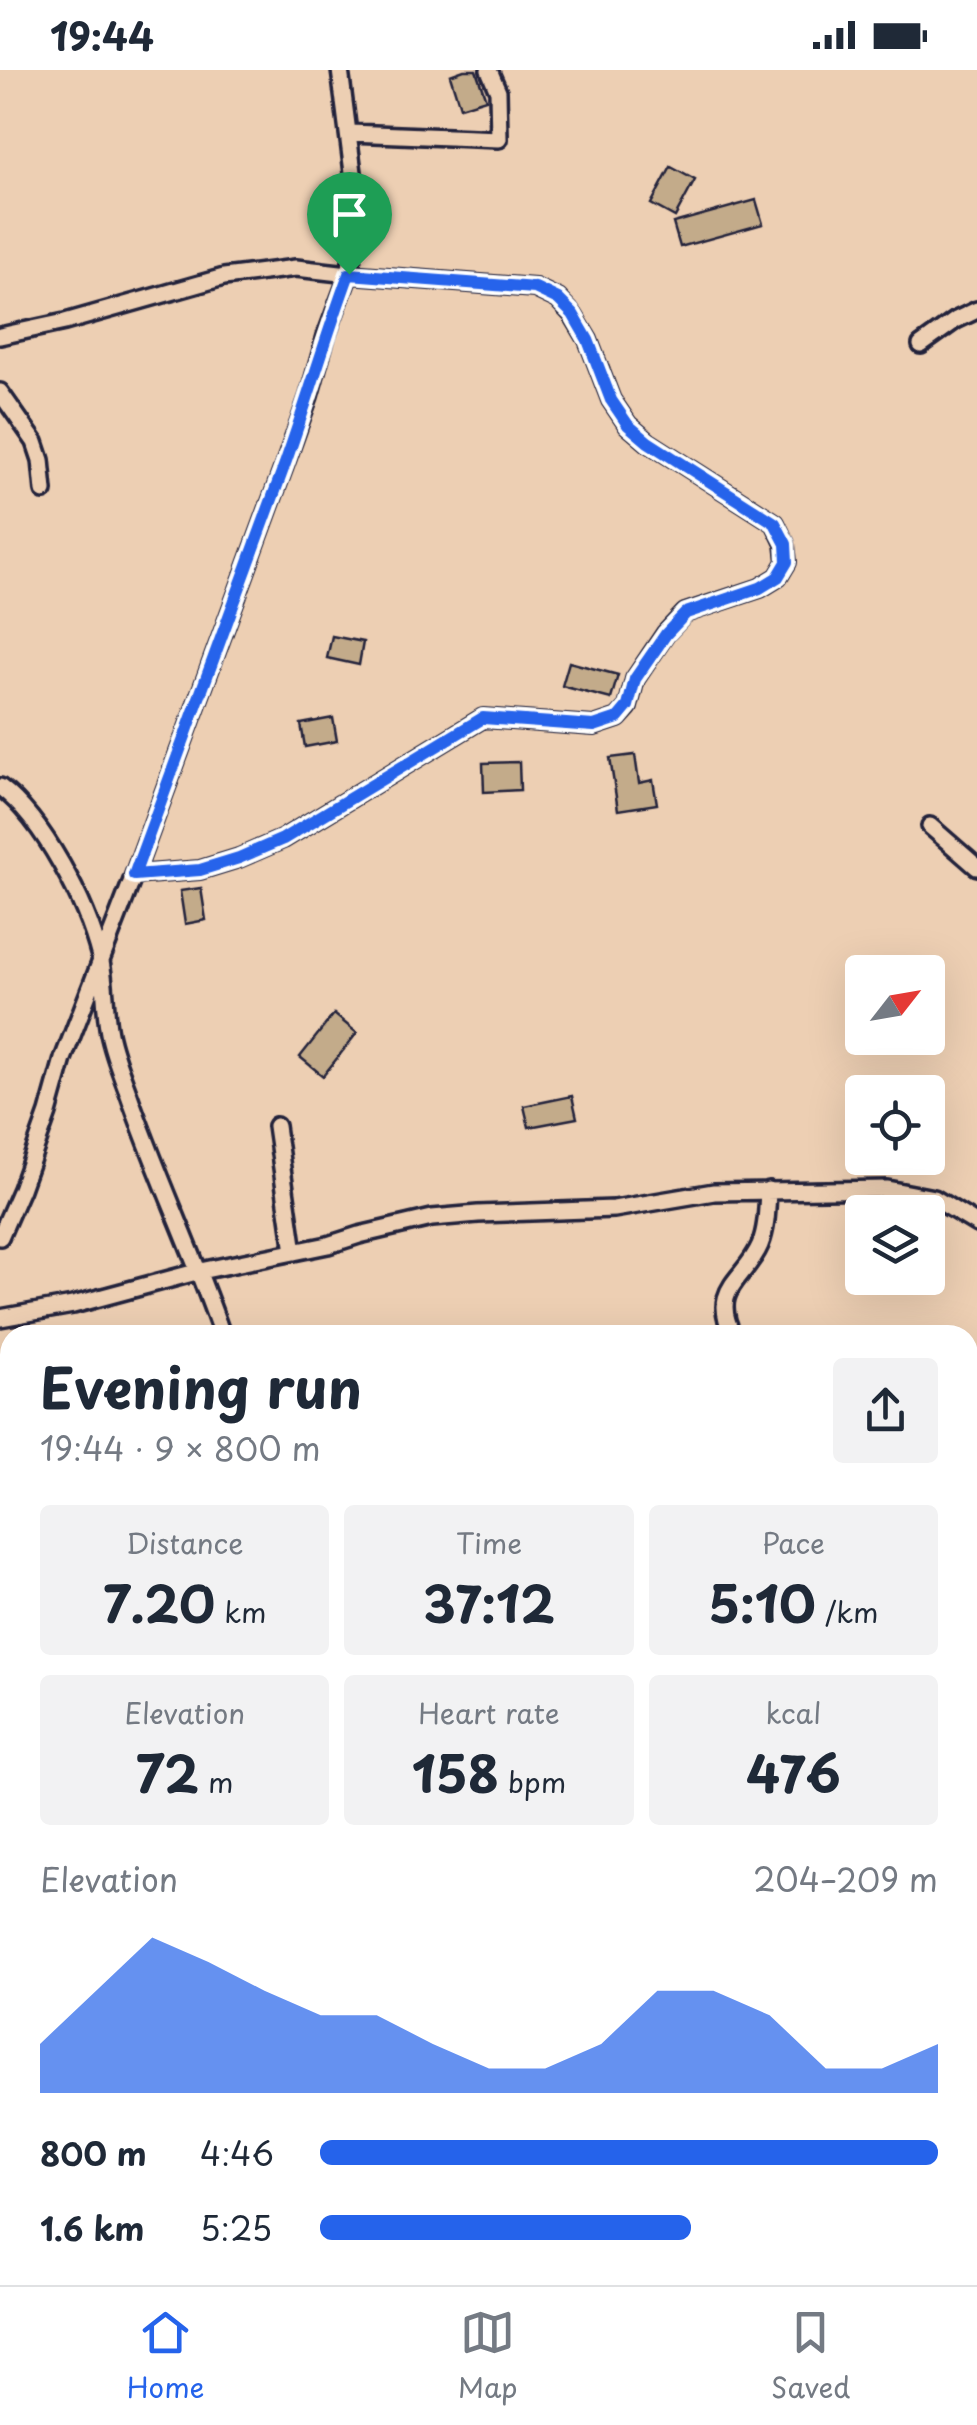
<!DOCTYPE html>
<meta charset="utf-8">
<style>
body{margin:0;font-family:"Playpen Sans",sans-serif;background:#f2f2f3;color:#1f2937;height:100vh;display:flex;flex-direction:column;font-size:38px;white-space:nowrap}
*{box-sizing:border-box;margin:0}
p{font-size:32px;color:#747a83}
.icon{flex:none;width:55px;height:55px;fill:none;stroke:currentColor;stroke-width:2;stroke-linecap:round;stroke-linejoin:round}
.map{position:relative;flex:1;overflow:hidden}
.sheet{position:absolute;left:0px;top:1255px;width:978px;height:960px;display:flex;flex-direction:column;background:#fff;border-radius:30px 30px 0 0;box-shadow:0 10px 40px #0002}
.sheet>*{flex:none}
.needle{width:65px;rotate:59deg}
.tools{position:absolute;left:845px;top:885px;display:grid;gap:20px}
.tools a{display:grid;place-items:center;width:100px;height:100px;border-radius:10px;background:#fff;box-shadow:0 10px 40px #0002;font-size:50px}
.pin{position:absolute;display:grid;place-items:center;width:85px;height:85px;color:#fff;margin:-102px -42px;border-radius:50% 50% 50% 0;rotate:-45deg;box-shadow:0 0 10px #0007}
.pin .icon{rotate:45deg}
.round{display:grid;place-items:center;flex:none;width:105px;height:105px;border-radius:10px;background:#f2f2f3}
.headline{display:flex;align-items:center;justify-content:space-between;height:170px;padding:0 40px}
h1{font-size:55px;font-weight:700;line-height:75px}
.stats{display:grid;grid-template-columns:repeat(3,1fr);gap:15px;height:170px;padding:10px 40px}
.stats div{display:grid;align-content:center;border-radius:10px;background:#f2f2f3;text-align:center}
.stats b{font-size:50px;font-weight:700}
.stats small{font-size:28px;font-weight:400}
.stats p{font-size:28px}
.chart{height:280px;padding:20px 40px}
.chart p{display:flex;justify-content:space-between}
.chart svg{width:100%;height:180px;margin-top:10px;fill:#2563eb;opacity:.7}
ul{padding:0 40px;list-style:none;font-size:32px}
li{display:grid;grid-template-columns:160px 120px 1fr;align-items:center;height:75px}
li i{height:25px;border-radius:12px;background:#2563eb}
.status{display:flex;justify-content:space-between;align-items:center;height:70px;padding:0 50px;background:#fff;direction:ltr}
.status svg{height:28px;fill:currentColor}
.tabs{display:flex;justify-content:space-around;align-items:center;height:140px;border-top:2px solid #e0e1e3;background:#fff;font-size:28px;color:#747a83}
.tabs a{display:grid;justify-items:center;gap:5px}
.tabs .current{color:#2563eb}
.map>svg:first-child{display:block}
</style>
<div class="status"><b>19:44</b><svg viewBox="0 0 49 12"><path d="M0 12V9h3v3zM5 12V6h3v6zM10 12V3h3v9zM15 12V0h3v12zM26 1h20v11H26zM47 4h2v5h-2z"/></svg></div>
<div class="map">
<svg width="977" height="2215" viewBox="0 0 977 2215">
<rect width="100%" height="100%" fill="#edcfb3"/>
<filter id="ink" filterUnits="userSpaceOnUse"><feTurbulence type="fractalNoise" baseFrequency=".01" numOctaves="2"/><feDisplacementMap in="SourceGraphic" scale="20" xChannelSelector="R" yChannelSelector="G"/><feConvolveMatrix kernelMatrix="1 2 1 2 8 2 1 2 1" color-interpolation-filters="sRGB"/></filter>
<g filter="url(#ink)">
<!-- building -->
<path fill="#c3ab8a" stroke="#22223b" stroke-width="2.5" d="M464,0H476L486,29L460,37L450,5Z
M671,97L695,110L675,147L651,134Z
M756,130L763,154L680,177L673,153Z
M332,566L363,572L359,595L327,588Z
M569,592L618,605L611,629L562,616Z
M333,648L337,671L305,677L301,654Z
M635,685L639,713L653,710L657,734L618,740L610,688Z
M519,692L520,720L484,722L483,693Z
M201,818L206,850L185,854L180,821Z
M334,944L357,963L323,1006L300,987Z
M572,1026L577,1048L529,1057L524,1036Z"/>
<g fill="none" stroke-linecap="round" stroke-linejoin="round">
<defs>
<path id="street" d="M350,63L499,69L498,21L489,0
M0,266L65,252L224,207L296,198L349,204L535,218L558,229L573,245L588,270L611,330L628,355L648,372L775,453L785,474L787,492L778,507L760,518L685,543L666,563L635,609L628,637L618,648L594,656L483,648L283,769L239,788L200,800L134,805
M921,275L956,250L977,240
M0,322L35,372L41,390L44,421
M0,717C44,750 87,834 100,887C106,912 104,938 109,963C113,983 121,1003 128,1022C156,1104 194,1183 222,1265
M930,756L977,797
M276,1056L294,1182
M0,1167L21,1119L48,1043L63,989L134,805L286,391L309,326L326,266L349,204L358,151L357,134L340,0
M0,1248L73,1235L200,1201L328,1175L359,1165L432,1148L478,1144L614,1139L714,1122L887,1119L934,1128L977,1154
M733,1265C709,1218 745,1210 760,1175C767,1158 767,1138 768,1120
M972,1434L977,1422
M968,1476L977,1452
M0,1618L10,1617
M0,2098L10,2090
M215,2205L222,2215
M652,2205L657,2215
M471,2215L477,2205"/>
</defs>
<!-- street casing -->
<use href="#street" stroke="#22223b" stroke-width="22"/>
<!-- street -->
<use href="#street" stroke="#edcfb3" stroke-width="15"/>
</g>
</g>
<g fill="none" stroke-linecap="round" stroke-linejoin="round" filter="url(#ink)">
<defs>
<path id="route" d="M349,204L535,218L558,229L573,244L588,270L611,330L628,355L648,372L775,453L786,474L787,492L778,507L760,518L686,543L666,564L635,609L628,636L618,648L594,656L483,648L283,769L239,788L200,800L134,805L286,391C308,329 326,266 349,204Z"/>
</defs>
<!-- route casing -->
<use href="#route" stroke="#fff" stroke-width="20"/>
<!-- route -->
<use href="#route" stroke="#2563eb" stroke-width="12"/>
</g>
</svg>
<div class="tools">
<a><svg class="needle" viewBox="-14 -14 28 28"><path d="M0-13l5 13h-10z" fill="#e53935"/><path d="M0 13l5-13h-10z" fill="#747a83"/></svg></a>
<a><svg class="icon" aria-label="locate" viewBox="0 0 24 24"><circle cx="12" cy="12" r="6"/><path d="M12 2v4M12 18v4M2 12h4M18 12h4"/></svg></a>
<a><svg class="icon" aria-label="layers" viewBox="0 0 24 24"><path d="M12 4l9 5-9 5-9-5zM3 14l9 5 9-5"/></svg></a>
</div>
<div class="pin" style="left:349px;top:204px;background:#1e9e55"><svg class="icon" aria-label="arrive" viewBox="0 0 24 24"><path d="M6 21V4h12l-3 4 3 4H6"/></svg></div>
<section class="sheet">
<div class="headline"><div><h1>Evening run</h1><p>19:44 · 9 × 800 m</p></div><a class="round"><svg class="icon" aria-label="share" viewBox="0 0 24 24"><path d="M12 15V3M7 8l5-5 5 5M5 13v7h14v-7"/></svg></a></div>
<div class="stats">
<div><p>Distance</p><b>7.20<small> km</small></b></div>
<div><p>Time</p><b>37:12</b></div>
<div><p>Pace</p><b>5:10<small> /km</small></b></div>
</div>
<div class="stats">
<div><p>Elevation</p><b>72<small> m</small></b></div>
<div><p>Heart rate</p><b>158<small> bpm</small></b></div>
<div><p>kcal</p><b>476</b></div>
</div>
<div class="chart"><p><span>Elevation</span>204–209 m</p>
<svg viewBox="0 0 160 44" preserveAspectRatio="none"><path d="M0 44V32L10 19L20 6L30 12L40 19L50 25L60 25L70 32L80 38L90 38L100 32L110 19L120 19L130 25L140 38L150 38L160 32V44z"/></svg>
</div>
<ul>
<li><b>800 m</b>4:46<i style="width:100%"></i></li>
<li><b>1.6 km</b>5:25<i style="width:60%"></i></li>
</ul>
</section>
</div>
<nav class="tabs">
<a class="current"><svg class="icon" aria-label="home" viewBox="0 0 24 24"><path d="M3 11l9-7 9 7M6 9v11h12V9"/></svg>Home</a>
<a><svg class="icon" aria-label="map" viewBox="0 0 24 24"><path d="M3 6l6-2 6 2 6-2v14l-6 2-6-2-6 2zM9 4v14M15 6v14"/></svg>Map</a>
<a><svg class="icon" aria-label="saved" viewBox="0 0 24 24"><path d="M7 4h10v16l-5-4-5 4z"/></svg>Saved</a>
</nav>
